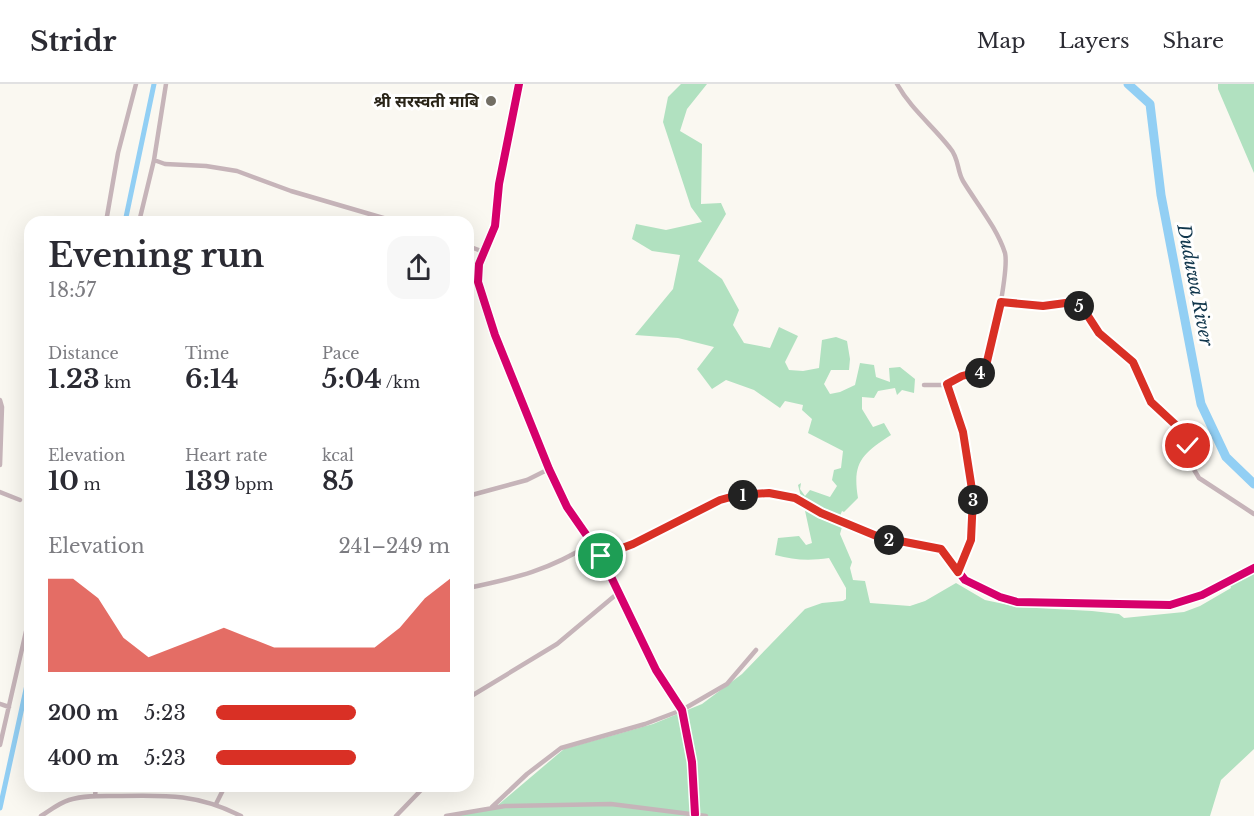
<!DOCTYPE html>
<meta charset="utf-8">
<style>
body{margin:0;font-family:"Libre Baskerville","Noto Sans Devanagari",serif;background:#f7f7f7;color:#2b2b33;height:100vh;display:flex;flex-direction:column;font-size:22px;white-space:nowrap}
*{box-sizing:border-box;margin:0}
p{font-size:20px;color:#7c7c81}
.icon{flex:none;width:33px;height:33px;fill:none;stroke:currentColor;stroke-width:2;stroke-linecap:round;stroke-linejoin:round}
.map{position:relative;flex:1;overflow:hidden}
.drawer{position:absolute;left:24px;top:132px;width:450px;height:576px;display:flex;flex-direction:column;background:#fff;border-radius:18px;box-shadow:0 6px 24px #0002}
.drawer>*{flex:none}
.pin{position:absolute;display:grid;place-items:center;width:51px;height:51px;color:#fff;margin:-26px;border:3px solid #fff;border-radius:50%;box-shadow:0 2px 6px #0007}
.km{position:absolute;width:30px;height:30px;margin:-15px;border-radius:50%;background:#222;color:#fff;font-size:16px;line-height:30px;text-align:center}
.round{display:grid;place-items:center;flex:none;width:63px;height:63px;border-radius:18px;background:#f7f7f7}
.overview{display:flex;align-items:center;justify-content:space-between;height:102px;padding:0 24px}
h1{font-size:33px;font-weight:700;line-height:45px}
.metrics{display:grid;grid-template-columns:repeat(3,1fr);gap:9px;height:102px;padding:6px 24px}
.metrics div{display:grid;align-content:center}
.metrics b{font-size:26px;font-weight:700}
.metrics small{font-size:16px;font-weight:400}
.metrics p{font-size:16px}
.chart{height:168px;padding:12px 24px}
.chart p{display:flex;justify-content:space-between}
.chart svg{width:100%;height:108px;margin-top:6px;fill:#d93025;opacity:.7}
ul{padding:0 24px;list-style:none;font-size:20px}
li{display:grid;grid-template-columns:96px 72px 1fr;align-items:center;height:45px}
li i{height:15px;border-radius:8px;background:#d93025}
header{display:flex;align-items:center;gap:36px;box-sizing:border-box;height:84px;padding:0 30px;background:#fff;border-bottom:2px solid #e1e1e2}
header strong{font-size:28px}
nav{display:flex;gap:33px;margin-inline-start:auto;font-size:21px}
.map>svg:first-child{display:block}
</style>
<header>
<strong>Stridr</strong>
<nav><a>Map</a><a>Layers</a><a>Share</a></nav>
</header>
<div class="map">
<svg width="1254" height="732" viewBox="0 0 1254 732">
<rect width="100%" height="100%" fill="#faf8f1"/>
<!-- forest -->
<path fill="#b1e1c0" d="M681,0H707L687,25L680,47L702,60L701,120L721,119L726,130L698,177L722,195L739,226L733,241L744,259L770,264L779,243L798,252L785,278L789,286L803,287L819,284L822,256L836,253L847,257L850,275L849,286H831L824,300L830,310L840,308L855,301L860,279L874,281L876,293L890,298L889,284L900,283L915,295L914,309L902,306L897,311L895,304L878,307L874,314L862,313V325L873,343L884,339L891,351C862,370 852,378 858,414L844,428L842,427L840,432L819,425L801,413L798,401L801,399L800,405L805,412L810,406L830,413L837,402L832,396L834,386L841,384L843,367L808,349L812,335L802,326L803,321L785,317L780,324L754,306L726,296L712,305L697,285L714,263L678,254L635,251L673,205L680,171L652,167L632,155L636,140L666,146L702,138L691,123L663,38L668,13Z
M1218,0H1254V89L1218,5Z
M804,422L842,443L840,450L852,478L850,484L853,496L865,497L870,519L910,522L925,517L956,499L985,516L1018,523L1092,527L1119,530L1124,534L1184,528L1200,522L1231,504L1230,501L1254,483V665L1221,696L1210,732H445L498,721L564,665L653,640L702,620L742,590L805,525L822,519L843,517L846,515V504L829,474C809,477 794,476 775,471L778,454L799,452L806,461L812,459Z"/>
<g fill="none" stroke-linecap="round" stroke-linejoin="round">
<!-- canal -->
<path stroke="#92cff4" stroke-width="5" d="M125,138L154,0
M0,724L30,587"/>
<!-- river -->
<path stroke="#92cff4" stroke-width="9" d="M1128,0L1150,20L1161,111L1201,320L1226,373L1254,400"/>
<!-- street -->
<path stroke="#c6b4b9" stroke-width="4.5" d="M519,0L499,100L495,142L479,180L478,198L495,251L549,385L567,423L601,472L656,586L682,626L692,678L695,730
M897,0C911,25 933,42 950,64C959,74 957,87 963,97C977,120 997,144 1005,169C1009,185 992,270 985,286L962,292L947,301H924
M154,76L165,80L206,82L237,87L291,107L397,138
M106,138L118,69L136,0
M139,138L154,76L166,0
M468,162L484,168
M1001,218L1043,222L1073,218L1081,223L1099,249L1133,278L1151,318L1174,339L1184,353L1190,379L1199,394L1254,430
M947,301L963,347L973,412L971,456L958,488
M0,316L2,323L0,381
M0,408L20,416
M468,412L527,396L549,385
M601,472L633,460L720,416L738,411L769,409L795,414L821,429L879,453L941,465L965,496L1000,513L1017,518L1170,521L1202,511L1254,484
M468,504C516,494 550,486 592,459
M468,614L557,560L618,509
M0,620L9,623
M0,661L30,530
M95,712L96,702
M216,720L225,702
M492,723L527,690L561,664L645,640L682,626L727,600L756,566
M41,732C49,727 59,719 69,716C85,711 103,712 119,712C167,711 198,710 241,732
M396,732L425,702
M446,732L505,722L611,720L706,732"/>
<defs>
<path id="cycleway" d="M519,0L499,100L495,142L479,180L478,198L495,251L549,385L567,423L601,472L656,586L682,626L692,678L695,730
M601,472L633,460L720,416L738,411L769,409L795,414L821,429L879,453L941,465L965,496L1000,513L1017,518L1170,521L1202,511L1254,484"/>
</defs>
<!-- cycleway casing -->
<use href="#cycleway" stroke="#fff" stroke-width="11"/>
<!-- cycleway -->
<use href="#cycleway" stroke="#d6006c" stroke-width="8"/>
</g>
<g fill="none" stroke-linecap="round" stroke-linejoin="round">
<defs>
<path id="route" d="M601,472L633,460L720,416L738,411L769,409L795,414L821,429L879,453L941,465L958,488L971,456L973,412L963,348L947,300L962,292L985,286L1001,218L1043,222L1073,218L1086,229L1099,249L1133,278L1151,318L1179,344L1188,362"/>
</defs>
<!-- route casing -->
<use href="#route" stroke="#fff" stroke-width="12"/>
<!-- route -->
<use href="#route" stroke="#d93025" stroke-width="8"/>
</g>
<!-- markers -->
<circle fill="#726e64" stroke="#fff" stroke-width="2" cx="491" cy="17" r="6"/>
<g text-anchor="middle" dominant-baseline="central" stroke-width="6" stroke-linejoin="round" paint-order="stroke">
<!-- poi labels -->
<g font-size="16" font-weight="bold" fill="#292418" stroke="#fff" text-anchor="end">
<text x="479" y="17">श्री सरस्वती माबि</text>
</g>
<!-- water labels -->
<g font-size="18" font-style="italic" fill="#10364c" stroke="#fff">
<text transform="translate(1195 201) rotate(79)">Duduwa River</text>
</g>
</g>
</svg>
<div class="pin" style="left:601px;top:472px;background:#1e9e55"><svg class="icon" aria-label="arrive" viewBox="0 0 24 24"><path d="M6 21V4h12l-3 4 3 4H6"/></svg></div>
<div class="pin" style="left:1188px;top:362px;background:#d93025"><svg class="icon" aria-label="check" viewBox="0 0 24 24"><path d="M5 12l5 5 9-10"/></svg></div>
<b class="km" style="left:743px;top:411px">1</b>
<b class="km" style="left:889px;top:456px">2</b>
<b class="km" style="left:973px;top:416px">3</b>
<b class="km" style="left:980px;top:289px">4</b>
<b class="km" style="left:1079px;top:222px">5</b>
<section class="drawer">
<div class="overview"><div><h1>Evening run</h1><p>18:57</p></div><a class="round"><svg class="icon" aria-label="share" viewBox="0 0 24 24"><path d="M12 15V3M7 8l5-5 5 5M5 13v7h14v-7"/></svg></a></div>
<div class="metrics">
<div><p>Distance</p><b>1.23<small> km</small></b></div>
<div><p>Time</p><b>6:14</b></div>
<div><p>Pace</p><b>5:04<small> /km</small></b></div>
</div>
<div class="metrics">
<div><p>Elevation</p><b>10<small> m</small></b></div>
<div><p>Heart rate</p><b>139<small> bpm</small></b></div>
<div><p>kcal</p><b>85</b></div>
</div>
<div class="chart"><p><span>Elevation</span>241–249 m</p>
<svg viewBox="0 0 160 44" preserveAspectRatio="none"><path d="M0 44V6L10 6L20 14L30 30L40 38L50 34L60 30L70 26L80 30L90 34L100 34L110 34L120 34L130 34L140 26L150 14L160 6V44z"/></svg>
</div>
<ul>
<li><b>200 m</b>5:23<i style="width:60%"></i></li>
<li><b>400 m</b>5:23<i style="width:60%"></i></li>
</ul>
</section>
</div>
